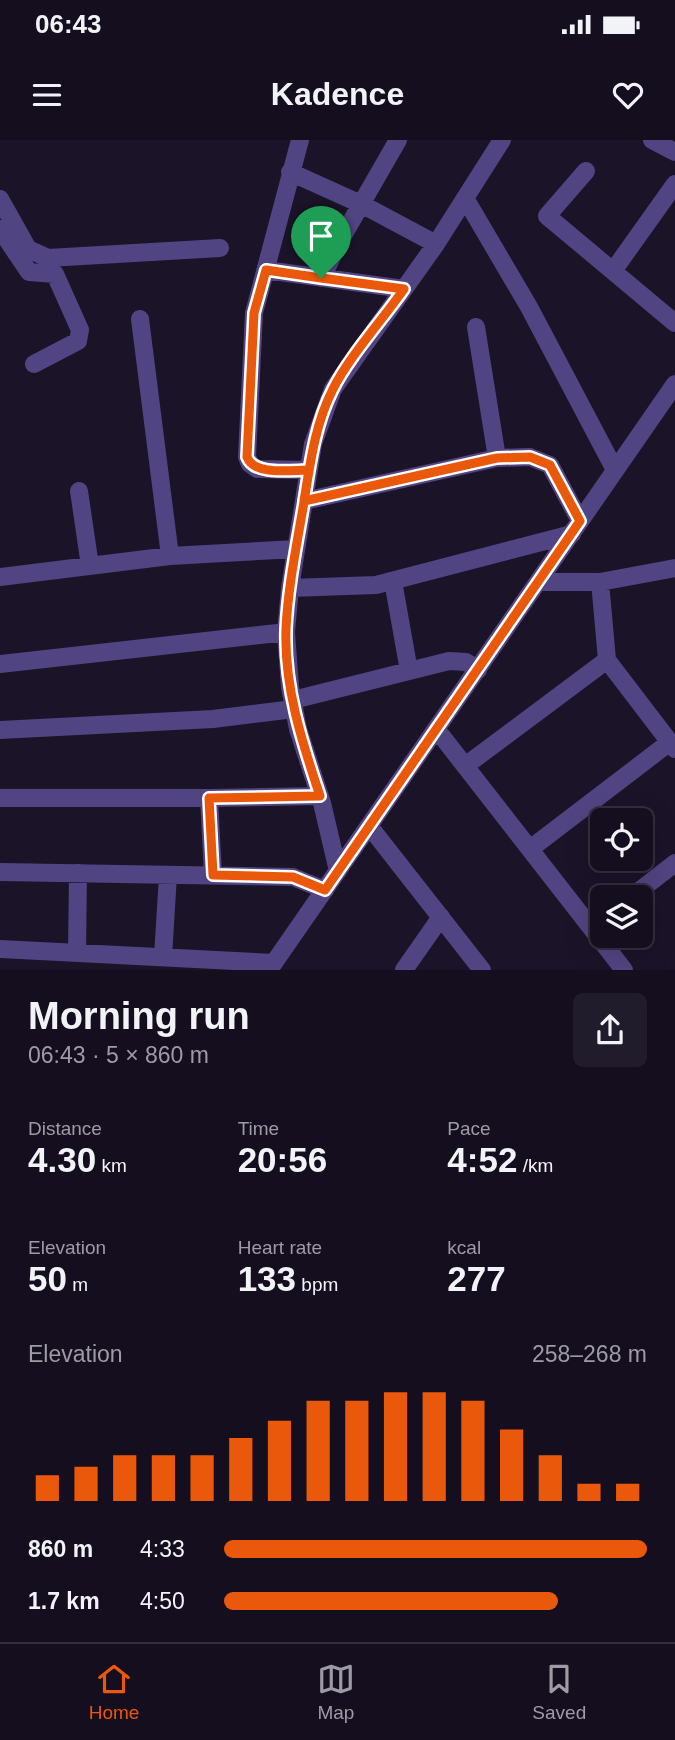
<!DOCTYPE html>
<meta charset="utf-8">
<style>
body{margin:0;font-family:Arial,sans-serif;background:#211c2b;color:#f1f3f6;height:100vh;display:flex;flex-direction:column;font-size:26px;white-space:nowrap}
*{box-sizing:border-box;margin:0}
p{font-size:23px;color:#9d9ca4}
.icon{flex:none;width:38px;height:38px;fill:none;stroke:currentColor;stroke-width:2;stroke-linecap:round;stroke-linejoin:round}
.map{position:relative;height:830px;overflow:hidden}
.drawer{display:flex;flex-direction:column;background:#140e1e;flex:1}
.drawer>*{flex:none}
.tools{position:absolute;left:590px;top:668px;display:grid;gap:14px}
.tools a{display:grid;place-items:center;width:63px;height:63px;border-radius:10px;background:#140e1e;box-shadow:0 7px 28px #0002,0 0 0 2px #332e3c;font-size:35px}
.pin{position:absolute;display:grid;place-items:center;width:60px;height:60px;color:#fff;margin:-72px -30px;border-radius:50% 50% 50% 0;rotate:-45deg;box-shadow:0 0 7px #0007}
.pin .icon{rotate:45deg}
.round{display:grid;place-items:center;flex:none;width:74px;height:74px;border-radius:10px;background:#211c2b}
.overview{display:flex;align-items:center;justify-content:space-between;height:119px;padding:0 28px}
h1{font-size:38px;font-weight:600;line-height:52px}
.metrics{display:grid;grid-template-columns:repeat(3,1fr);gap:10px;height:119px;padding:7px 28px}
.metrics div{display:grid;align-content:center}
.metrics b{font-size:35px;font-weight:600}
.metrics small{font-size:19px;font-weight:400}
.metrics p{font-size:19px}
.chart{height:196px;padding:14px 28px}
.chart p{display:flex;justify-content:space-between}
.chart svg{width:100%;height:126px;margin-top:7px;stroke:#ea580c;stroke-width:6}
ul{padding:0 28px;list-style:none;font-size:23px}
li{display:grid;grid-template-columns:112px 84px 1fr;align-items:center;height:52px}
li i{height:18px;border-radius:9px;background:#ea580c}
.status{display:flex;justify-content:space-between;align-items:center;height:49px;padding:0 35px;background:#140e1e;direction:ltr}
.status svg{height:19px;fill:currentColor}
header{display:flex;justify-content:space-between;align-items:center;height:91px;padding:0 28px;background:#140e1e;font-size:32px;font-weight:600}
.tab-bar{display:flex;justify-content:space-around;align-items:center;height:98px;border-top:2px solid #332e3c;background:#140e1e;font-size:19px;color:#9d9ca4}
.tab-bar a{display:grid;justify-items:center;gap:4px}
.tab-bar .on{color:#ea580c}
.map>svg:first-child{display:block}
</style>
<div class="status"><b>06:43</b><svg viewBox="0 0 49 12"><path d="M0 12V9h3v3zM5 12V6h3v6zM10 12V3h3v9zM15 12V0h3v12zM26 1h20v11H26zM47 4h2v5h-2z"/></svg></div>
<header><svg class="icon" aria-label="menu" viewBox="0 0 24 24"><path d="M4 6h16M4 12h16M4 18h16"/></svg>Kadence<svg class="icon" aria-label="heart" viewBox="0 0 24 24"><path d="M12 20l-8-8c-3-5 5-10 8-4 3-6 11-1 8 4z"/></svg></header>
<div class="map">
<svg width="675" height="830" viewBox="0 0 675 830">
<rect width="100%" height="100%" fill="#1b1328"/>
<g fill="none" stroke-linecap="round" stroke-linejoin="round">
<!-- minor -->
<path stroke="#514482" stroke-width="18" d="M300,0L254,173L247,317L250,324L257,329L309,330
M652,0L675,12
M586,31L547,76L675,183
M290,32L363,65L436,104
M465,58L529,167L615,330
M0,59L28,109L48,118L220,108
M0,89L29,132L55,134L80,190L78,201L34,224
M266,130L404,149
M613,131L675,44
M322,138L337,106L398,0
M140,179L170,416
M497,318L530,317L550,325L580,381
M79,351L90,426
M304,361L497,318L476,187
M0,437L170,416L296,409
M393,441L409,531
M539,442H600L675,428
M600,442L607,520L675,609
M290,448L376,445L572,394
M0,524L286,492
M293,560L449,521L466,522L478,530
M0,590L213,579L294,569
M437,590L624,830
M465,626L607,520
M0,658H209L213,735
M209,658L320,656
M370,687L482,830
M530,709L670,602
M338,731L322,663L298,589L290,547L286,492L290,448L313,304L333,249L436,104L502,0
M0,732L293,737L325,750
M630,758L675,723
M0,809L273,823
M77,813L78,733
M163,817L168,735
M269,830L675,244
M404,830L441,777"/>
</g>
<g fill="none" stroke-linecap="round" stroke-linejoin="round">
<defs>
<path id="route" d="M321,138L404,149C383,179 349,217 333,249C315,284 310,324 304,362C297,404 288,446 286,489C284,547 302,602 320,656L209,658L213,735L293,737L325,750L580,381L550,325L530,317L497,318L304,361L309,330C291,330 254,336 247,317L254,173L266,130L321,138"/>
</defs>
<!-- route casing -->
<use href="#route" stroke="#fff" stroke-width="14"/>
<!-- route -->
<use href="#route" stroke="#ea580c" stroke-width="9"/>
</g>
</svg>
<div class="tools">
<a><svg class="icon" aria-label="locate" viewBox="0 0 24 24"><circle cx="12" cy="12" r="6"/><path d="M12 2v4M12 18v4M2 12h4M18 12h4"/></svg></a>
<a><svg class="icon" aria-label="layers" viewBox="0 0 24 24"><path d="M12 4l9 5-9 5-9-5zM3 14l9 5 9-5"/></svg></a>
</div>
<div class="pin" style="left:321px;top:138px;background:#1e9e55"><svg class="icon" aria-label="arrive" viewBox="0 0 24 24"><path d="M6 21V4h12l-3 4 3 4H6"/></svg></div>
</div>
<section class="drawer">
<div class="overview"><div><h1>Morning run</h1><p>06:43 · 5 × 860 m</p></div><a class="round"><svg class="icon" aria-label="share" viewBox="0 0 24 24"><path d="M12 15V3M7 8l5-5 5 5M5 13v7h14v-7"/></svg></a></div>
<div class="metrics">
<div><p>Distance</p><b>4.30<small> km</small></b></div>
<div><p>Time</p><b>20:56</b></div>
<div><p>Pace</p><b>4:52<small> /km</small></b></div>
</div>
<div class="metrics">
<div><p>Elevation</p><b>50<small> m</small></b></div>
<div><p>Heart rate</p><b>133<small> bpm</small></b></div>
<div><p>kcal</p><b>277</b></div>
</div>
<div class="chart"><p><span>Elevation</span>258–268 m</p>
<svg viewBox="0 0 160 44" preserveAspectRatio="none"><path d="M5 44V35M15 44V32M25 44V28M35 44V28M45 44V28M55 44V22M65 44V16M75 44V9M85 44V9M95 44V6M105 44V6M115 44V9M125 44V19M135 44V28M145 44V38M155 44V38"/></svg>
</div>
<ul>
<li><b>860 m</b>4:33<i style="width:100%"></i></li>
<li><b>1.7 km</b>4:50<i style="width:79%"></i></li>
</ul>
</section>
<nav class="tab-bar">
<a class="on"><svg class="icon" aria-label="home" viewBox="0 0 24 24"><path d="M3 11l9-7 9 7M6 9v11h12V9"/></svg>Home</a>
<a><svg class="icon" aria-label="map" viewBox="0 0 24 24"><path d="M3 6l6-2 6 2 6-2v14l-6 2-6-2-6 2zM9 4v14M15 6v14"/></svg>Map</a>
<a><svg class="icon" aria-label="saved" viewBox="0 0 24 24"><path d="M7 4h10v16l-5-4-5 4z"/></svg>Saved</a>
</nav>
